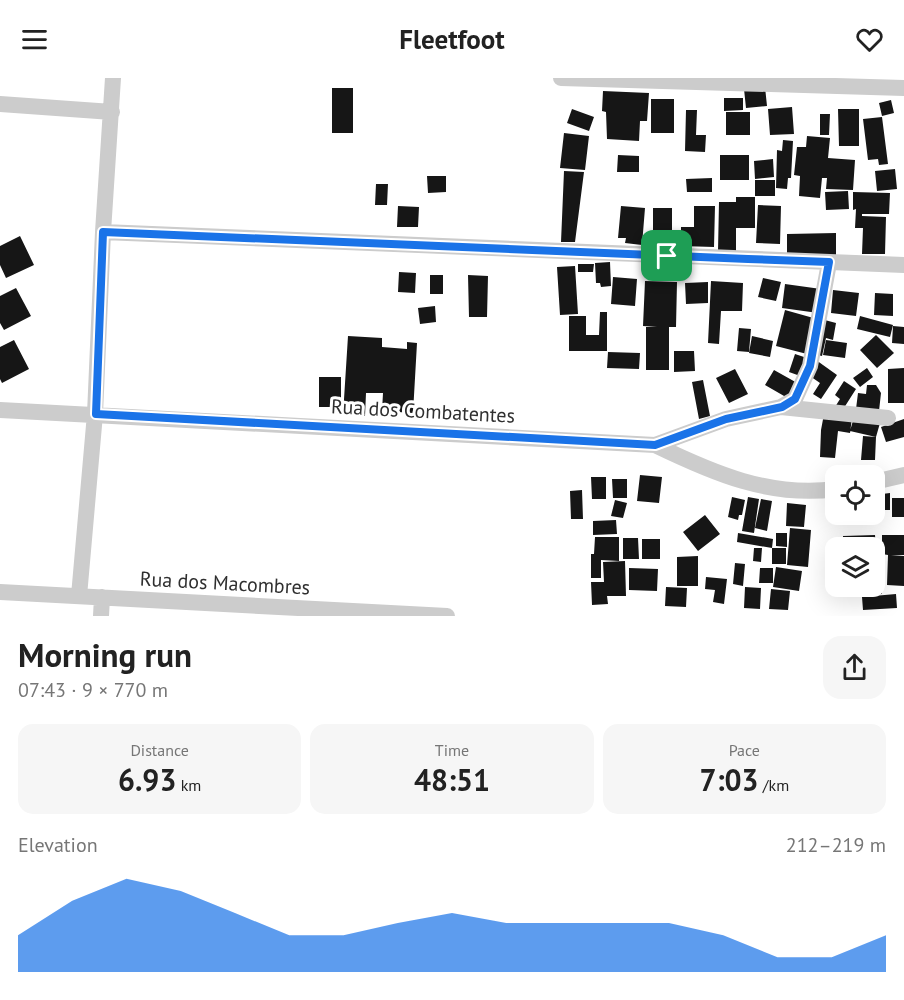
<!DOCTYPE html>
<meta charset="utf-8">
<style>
body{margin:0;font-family:"PT Sans",sans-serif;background:#f6f6f6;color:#222;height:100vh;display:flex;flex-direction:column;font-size:22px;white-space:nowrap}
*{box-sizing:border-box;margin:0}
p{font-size:20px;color:#767676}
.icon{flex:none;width:33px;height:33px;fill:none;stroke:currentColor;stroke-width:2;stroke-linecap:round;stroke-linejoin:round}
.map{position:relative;height:538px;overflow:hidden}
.details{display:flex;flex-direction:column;background:#fff;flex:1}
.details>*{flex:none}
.fabs{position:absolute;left:825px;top:387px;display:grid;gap:12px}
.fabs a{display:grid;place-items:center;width:60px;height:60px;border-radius:12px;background:#fff;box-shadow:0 6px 24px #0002;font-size:30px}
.pin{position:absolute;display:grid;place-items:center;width:51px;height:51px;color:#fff;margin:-26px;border-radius:12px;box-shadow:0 3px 9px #0006}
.round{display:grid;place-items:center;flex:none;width:63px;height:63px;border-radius:18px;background:#f6f6f6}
.head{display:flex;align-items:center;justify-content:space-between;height:102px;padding:0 18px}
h1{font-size:33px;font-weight:700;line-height:45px}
.metrics{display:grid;grid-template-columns:repeat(3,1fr);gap:9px;height:102px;padding:6px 18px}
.metrics div{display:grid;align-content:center;border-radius:15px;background:#f6f6f6;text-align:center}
.metrics b{font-size:30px;font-weight:700}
.metrics small{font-size:16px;font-weight:400}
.metrics p{font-size:16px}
.chart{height:168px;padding:12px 18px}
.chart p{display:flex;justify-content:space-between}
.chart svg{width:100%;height:108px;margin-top:6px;fill:#1a73e8;opacity:.7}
header{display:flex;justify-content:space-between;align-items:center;height:78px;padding:0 18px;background:#fff;font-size:27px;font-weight:700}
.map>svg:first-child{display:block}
</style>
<header><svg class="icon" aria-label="menu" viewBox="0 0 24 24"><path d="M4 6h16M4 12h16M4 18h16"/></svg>Fleetfoot<svg class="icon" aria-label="heart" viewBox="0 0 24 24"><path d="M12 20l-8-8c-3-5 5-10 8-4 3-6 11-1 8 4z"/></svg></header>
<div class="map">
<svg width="904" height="538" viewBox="0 0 904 538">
<rect width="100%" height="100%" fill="#fff"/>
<!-- building -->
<path fill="#161616" d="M765,9L767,28L746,30L744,11Z
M332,10H353V55H332Z
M603,13L649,15L647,43H640L639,63L607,61L606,34L602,33Z
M724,20H743V32L724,33Z
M651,21H674V55H651Z
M891,22L894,35L882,38L879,25Z
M792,29L794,56L770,57L768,31Z
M572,31L594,39L589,53L567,45Z
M838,31H859V68H839Z
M686,32H697L696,57H706L705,74L685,73Z
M726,34H750V57H726Z
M820,36H830L829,57H820Z
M882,39L888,86L879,87L878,81L868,82L863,41Z
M564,55L589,58L585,92L560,90Z
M807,58L830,60L828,80L855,82L853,112L826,111L827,100H822L820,120L799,118L800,98L794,97L797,69H806Z
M783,62L793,63L791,100H788L787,111L776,110L777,72L782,73Z
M618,77L639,78V94H617Z
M720,77H749V102H720Z
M773,81L774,99L755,101L754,83Z
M895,91L897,111L877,113L875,93Z
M564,93L584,94L575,164H561Z
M427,98H446V114L428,115Z
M712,100V114H687L686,101Z
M755,102H775V118H755Z
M376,106H388L387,127H375Z
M848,113L849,131L826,132L825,114Z
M853,114L890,115L889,136H862V138L886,139L885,176H862L863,150H855L856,131L853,132Z
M736,119H755V150H736V174L718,173L719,124H736Z
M758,127L781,128L780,166L756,165Z
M398,128L419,129L418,149H397Z
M621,128L645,130L642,167L625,165L626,160H618Z
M694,128H715L714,169L681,168V149H694Z
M653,130H672V166H653Z
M836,155V178H787V156Z
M20,158L34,187L6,200L0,187V168Z
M610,184L611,208L601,209L600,205H596L595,185Z
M578,186H594L593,194H578Z
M575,188L578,236L560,237L557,189Z
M399,194L416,195L415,215L398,214Z
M430,197H443V216H430Z
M468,197L488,198L487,239H469Z
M613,199L637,201L635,228L611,226Z
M763,200L781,204L776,223L758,219Z
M645,203L677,204L676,249H669V292H646V249H657L643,248Z
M711,203L743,205L742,233H721L719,266L708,265Z
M708,204V225L686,226L685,205Z
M785,206L821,211L818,235L782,230Z
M16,210L31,238L4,252L0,245V218Z
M833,212L859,215L856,238L831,235Z
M875,215L893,216V238L874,237Z
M435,228L436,244L420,246L418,230Z
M785,232L817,241L807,276L776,268Z
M600,234H607V273H569V238H586V257H599Z
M860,238L893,247L890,259L857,251Z
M821,241L836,245L833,262L826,260L822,278L814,276Z
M893,248L904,249V266L892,265Z
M739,250L751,251L749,274L737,273Z
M876,257L894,275L877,290L860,272Z
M348,258L382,260V269L407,271V264L417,265L413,335L382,333L383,315H366L365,338L343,337Z
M752,258L773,263L770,279L749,275Z
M14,262L29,291L2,305L0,301V269Z
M826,262L847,265L845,280L823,277Z
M674,273H694L695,293L674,294Z
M608,274L640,275L639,291L607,290Z
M795,276L810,281L803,299L789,294Z
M816,282L837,297L821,321L813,316L820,305L807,296Z
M867,290L873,299L860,309L853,300Z
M904,290V325H888V291Z
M735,291L748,316L729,325L716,300Z
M774,292L799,306L791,322L765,307Z
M319,299H341V329H319Z
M703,302L710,338L699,341L692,304Z
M844,303L856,311L842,333L835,329L840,321L835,317Z
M867,307H876L881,315L879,333L856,331L858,315L866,316Z
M824,336L852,340L850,355L838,353L835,380L820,379L821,352Z
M854,339L880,345L876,359L875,382H861L863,358L876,359L850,353Z
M904,341V359L886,364L881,349Z
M640,397L662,399L659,425L637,423Z
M591,399H606V421H592Z
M612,401H627V420H613Z
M582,412L583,441H571L570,413Z
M874,413H881V431H875Z
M890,415V432H883L882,416Z
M732,419L745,422L742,437H739L738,442L728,439Z
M748,419L759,421L754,455L742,453Z
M892,420H904V439H892Z
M761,421L772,423L767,453L755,450Z
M615,422L627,425L623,440L611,438Z
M787,425L806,427L804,449L786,448Z
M705,437L720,456L698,473L683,454Z
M616,442L617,456L593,457V443Z
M790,450L811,452L808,489L787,487Z
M738,455L773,461L772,470L737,464Z
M776,455H787V469L776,468Z
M875,457L876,470H843V458Z
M882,457H904V477H891L904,478V508L887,507L888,477L882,476Z
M595,459H619V483L601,482V500H591V476H594Z
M623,460H638L639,481H623Z
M642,461H660V481H642Z
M754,470H762L761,484L753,483Z
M772,470H786V486H772Z
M698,478V508H677V479Z
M625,483L626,518H607L608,526L592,527L591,504H604L603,484Z
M735,485L745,486L743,508L733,506Z
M776,489L802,493L799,513L773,509Z
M629,490L658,491L657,513L629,512Z
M760,490H773V505H759Z
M706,499L727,501L724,526L713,524L715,512L705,511Z
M874,500H882V516L867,517V508H874Z
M666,509L687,510L686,529L665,528Z
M745,509L761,510L760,531L744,530Z
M771,511L790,513L788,532L769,531Z
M896,516L897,530L863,532L862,519Z"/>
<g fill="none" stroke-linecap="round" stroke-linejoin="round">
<!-- street -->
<path stroke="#ccc" stroke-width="16" d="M561,0L904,10
M0,26L112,34
M103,154L904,187
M781,329L888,340
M0,332L655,367C713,395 770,420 836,411
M655,367L726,341L781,329L795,321L810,288L829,185
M874,404L904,397
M0,514L447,538
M79,518L95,336L103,154L113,0
M101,538L102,519"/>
</g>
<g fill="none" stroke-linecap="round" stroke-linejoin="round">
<defs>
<path id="route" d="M103,154L748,181L829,184L810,288L795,321L782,329L726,341L655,367L96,336Z"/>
</defs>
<!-- route casing -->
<use href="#route" stroke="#fff" stroke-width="12"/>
<!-- route -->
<use href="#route" stroke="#1a73e8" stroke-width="8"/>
</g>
<g text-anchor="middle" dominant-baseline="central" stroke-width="6" stroke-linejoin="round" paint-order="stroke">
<!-- street labels -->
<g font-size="20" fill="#2f2f2f" stroke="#fff">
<text transform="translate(423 333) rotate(3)">Rua dos Combatentes</text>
<text transform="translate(225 505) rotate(3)">Rua dos Macombres</text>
</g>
</g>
</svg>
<div class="fabs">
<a><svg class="icon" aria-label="locate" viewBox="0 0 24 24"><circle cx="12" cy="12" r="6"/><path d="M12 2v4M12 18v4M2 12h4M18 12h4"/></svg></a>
<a><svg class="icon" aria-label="layers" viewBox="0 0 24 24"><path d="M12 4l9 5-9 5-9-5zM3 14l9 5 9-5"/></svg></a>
</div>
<div class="pin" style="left:667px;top:178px;background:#1e9e55"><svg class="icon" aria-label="arrive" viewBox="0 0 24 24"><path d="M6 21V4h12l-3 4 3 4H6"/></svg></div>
</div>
<section class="details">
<div class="head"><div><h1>Morning run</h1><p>07:43 · 9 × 770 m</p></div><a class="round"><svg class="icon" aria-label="share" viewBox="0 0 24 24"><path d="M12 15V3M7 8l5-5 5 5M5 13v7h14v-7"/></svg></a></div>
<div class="metrics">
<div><p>Distance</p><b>6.93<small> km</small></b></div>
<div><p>Time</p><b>48:51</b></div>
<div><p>Pace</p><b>7:03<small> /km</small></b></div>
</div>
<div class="chart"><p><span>Elevation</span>212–219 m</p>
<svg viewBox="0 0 160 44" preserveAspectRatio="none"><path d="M0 44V29L10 15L20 6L30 11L40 20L50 29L60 29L70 24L80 20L90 24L100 24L110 24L120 24L130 29L140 38L150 38L160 29V44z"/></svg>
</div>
</section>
